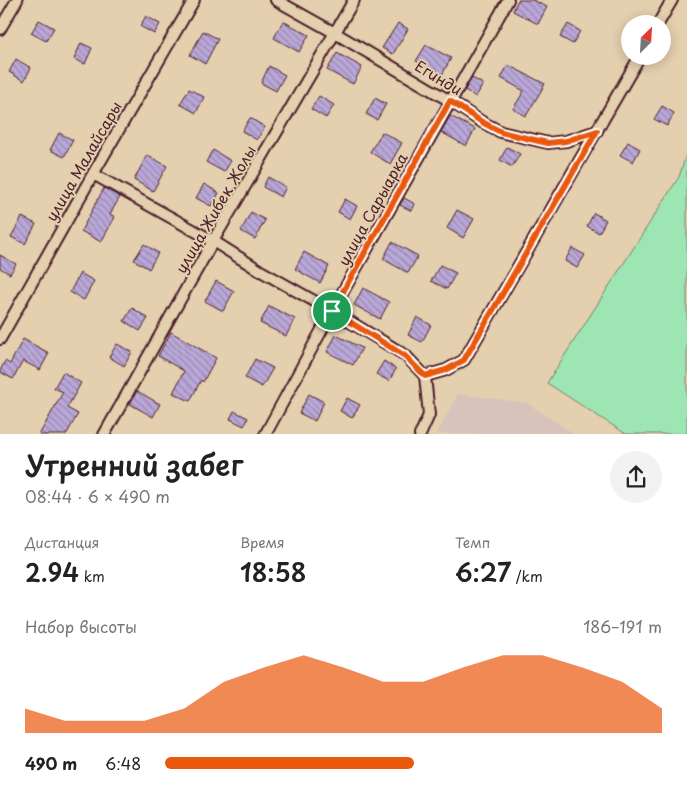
<!DOCTYPE html>
<html lang="ru">
<meta charset="utf-8">
<style>
body{margin:0;font-family:"Playpen Sans",sans-serif;background:#f2f2f2;color:#222;height:100vh;display:flex;flex-direction:column;font-size:19px;white-space:nowrap}
*{box-sizing:border-box;margin:0}
p{font-size:16px;color:#767676}
.icon{flex:none;width:28px;height:28px;fill:none;stroke:currentColor;stroke-width:2;stroke-linecap:round;stroke-linejoin:round}
.map{position:relative;height:434px;overflow:hidden}
.panel{display:flex;flex-direction:column;background:#fff;flex:1}
.panel>*{flex:none}
.needle{width:32px;rotate:24deg}
.buttons{position:absolute;left:621px;top:15px;display:grid;gap:10px}
.buttons a{display:grid;place-items:center;width:50px;height:50px;border-radius:50%;background:#fff;box-shadow:0 2px 12px #0003;font-size:25px}
.pin{position:absolute;display:grid;place-items:center;width:42px;height:42px;color:#fff;margin:-21px;border:2px solid #fff;border-radius:50%;box-shadow:0 1px 5px #0007}
.round{display:grid;place-items:center;flex:none;width:52px;height:52px;border-radius:26px;background:#f2f2f2}
.headline{display:flex;align-items:center;justify-content:space-between;height:85px;padding:0 25px}
h1{font-size:28px;font-weight:600;line-height:38px}
.metrics{display:grid;grid-template-columns:repeat(3,1fr);gap:8px;height:85px;padding:5px 25px}
.metrics div{display:grid;align-content:center}
.metrics b{font-size:25px;font-weight:600}
.metrics small{font-size:14px;font-weight:400}
.metrics p{font-size:14px}
.chart{height:140px;padding:10px 25px}
.chart p{display:flex;justify-content:space-between}
.chart svg{width:100%;height:90px;margin-top:5px;fill:#ea580c;opacity:.7}
ul{padding:0 25px;list-style:none;font-size:16px}
li{display:grid;grid-template-columns:80px 60px 1fr;align-items:center;height:38px}
li i{height:12px;border-radius:6px;background:#ea580c}
.map>svg:first-child{display:block}
</style>
<div class="map">
<svg width="687" height="435" viewBox="0 0 687 435">
<defs>
<pattern id="building-back-hatch" width="6" height="6" patternUnits="userSpaceOnUse" patternTransform="scale(1.25)"><rect width="6" height="6" fill="#b9a8d8"/><path d="M-1 5l2 2M0 0l6 6M5-1l2 2" fill="none" stroke="#9888af"/></pattern>
</defs>
<rect width="100%" height="100%" fill="#e4cfae"/>
<filter id="ink" filterUnits="userSpaceOnUse"><feTurbulence type="fractalNoise" baseFrequency=".02" numOctaves="2"/><feDisplacementMap in="SourceGraphic" scale="10" xChannelSelector="R" yChannelSelector="G"/><feConvolveMatrix kernelMatrix="1 2 1 2 8 2 1 2 1" color-interpolation-filters="sRGB"/></filter>
<g filter="url(#ink)">
<!-- built -->
<path fill="#d7c3bb" d="M458,394L527,403L574,434H437Z"/>
<!-- green -->
<path fill="#9de6b4" stroke="#748270" d="M687,152V434H626L547,383L679,177Z"/>
<!-- building -->
<path fill="url(#building-back-hatch)" stroke="#4a1f2b" d="M518,0H533L547,7L538,24L513,11Z
M146,16L160,24L154,34L140,26Z
M39,20L54,28L46,41L31,33Z
M283,21L309,35L299,52L274,38Z
M398,23L408,29L393,54L382,48Z
M568,24L580,31L573,44L560,37Z
M203,31L218,39L205,64L190,55Z
M81,43L92,48L85,64L74,59Z
M426,45L451,58L442,75L416,61Z
M337,53L362,67L353,84L327,70Z
M16,59L31,68L24,81L9,72Z
M508,65L545,84L526,116L513,109L524,91L501,78Z
M269,66L285,75L276,91L261,83Z
M472,78L483,84L476,97L465,90Z
M189,89L204,97L196,113L180,104Z
M319,96L334,105L326,118L311,109Z
M375,98L386,104L377,120L366,114Z
M662,106L674,113L667,126L654,119Z
M450,116L475,129L466,146L441,132Z
M250,118L265,127L257,140L242,131Z
M382,132L402,143L390,164L370,152Z
M59,133L73,140L64,157L50,150Z
M628,142L640,149L633,162L620,155Z
M507,147L520,154L512,167L500,160Z
M213,150L231,161L224,172L206,162Z
M147,155L167,166L153,191L134,180Z
M268,177L286,187L281,197L263,187Z
M204,184L219,193L211,206L196,198Z
M104,188L120,197L110,214L115,217L101,242L81,231Z
M404,198L415,204L412,211L400,205Z
M345,199L357,206L350,219L338,212Z
M457,210L474,219L463,238L447,228Z
M251,212L265,220L255,239L241,231Z
M594,213L606,220L599,233L587,226Z
M22,217L36,224L25,244L11,237Z
M392,242L418,256L408,273L383,259Z
M144,244L158,253L149,269L134,260Z
M572,248L585,255L577,268L565,261Z
M304,252L329,266L320,283L295,269Z
M0,255L16,264L10,274L0,268Z
M440,265L456,273L447,289L431,281Z
M80,273L94,281L84,300L70,292Z
M216,281L234,291L223,311L205,301Z
M363,288L389,302L380,319L354,305Z
M269,306L295,319L286,336L260,323Z
M132,308L148,318L140,331L124,321Z
M417,317L431,325L422,342L408,335Z
M171,332L216,358L203,382L201,380L190,401L173,393L184,371L158,356Z
M336,335L362,348L353,365L327,352Z
M23,339L49,353L40,370L23,361L13,379L0,372V371L5,361L10,364Z
M117,344L132,352L124,366L109,357Z
M255,359L273,368L262,387L245,378Z
M384,361L396,369L389,381L376,374Z
M63,372L81,383L67,408L78,414L66,435H39L63,392L54,388Z
M137,391L160,404L153,417L130,404Z
M309,394L324,402L315,421L299,413Z
M347,398L360,405L352,418L340,411Z
M234,411L248,418L244,426L230,419Z"/>
<g fill="none" stroke-linecap="round" stroke-linejoin="round">
<defs>
<path id="minor" d="M276,0L335,33L450,101L482,122L501,132L548,143L566,141L597,131
M658,24L672,0
M0,29L17,0
M93,174L213,241L259,270L332,311L405,355L425,376L429,415L420,435
M0,339L93,174L194,0
M425,376L446,370L464,360L640,56
M104,435L213,241L354,0
M265,435L332,311L508,0"/>
</defs>
<!-- minor casing -->
<use href="#minor" stroke="#4a1f2b" stroke-width="14"/>
<!-- minor -->
<use href="#minor" stroke="#e4cfae" stroke-width="10"/>
</g>
</g>
<g fill="none" stroke-linecap="round" stroke-linejoin="round" filter="url(#ink)">
<defs>
<path id="route" d="M450,101L482,122L501,132L530,139L548,143L566,141L597,131L464,360L446,370L425,376L405,356L332,311Z"/>
</defs>
<!-- route casing -->
<use href="#route" stroke="#fff" stroke-width="10"/>
<!-- route -->
<use href="#route" stroke="#ea580c" stroke-width="6"/>
</g>
<g text-anchor="middle" dominant-baseline="central" stroke-width="4" stroke-linejoin="round" paint-order="stroke">
<!-- street labels -->
<g font-size="15" fill="#4a1f2b" stroke="#e4cfae">
<text transform="translate(439 77) rotate(31)">Егинди</text>
<text transform="translate(83 161) rotate(-60)">улица Малайсары</text>
<text transform="translate(215 209) rotate(-60)">улица Жибек Жолы</text>
<text transform="translate(372 209) rotate(-61)">улица Сарыарка</text>
</g>
</g>
</svg>
<div class="buttons">
<a><svg class="needle" viewBox="-14 -14 28 28"><path d="M0-13l5 13h-10z" fill="#e53935"/><path d="M0 13l5-13h-10z" fill="#767676"/></svg></a>
</div>
<div class="pin" style="left:332px;top:311px;background:#1e9e55"><svg class="icon" aria-label="arrive" viewBox="0 0 24 24"><path d="M6 21V4h12l-3 4 3 4H6"/></svg></div>
</div>
<section class="panel">
<div class="headline"><div><h1>Утренний забег</h1><p>08:44 · 6 × 490 m</p></div><a class="round"><svg class="icon" aria-label="share" viewBox="0 0 24 24"><path d="M12 15V3M7 8l5-5 5 5M5 13v7h14v-7"/></svg></a></div>
<div class="metrics">
<div><p>Дистанция</p><b>2.94<small> km</small></b></div>
<div><p>Время</p><b>18:58</b></div>
<div><p>Темп</p><b>6:27<small> /km</small></b></div>
</div>
<div class="chart"><p><span>Набор высоты</span>186–191 m</p>
<svg viewBox="0 0 160 44" preserveAspectRatio="none"><path d="M0 44V32L10 38L20 38L30 38L40 32L50 19L60 12L70 6L80 12L90 19L100 19L110 12L120 6L130 6L140 12L150 19L160 32V44z"/></svg>
</div>
<ul>
<li><b>490 m</b>6:48<i style="width:50%"></i></li>
</ul>
</section>
